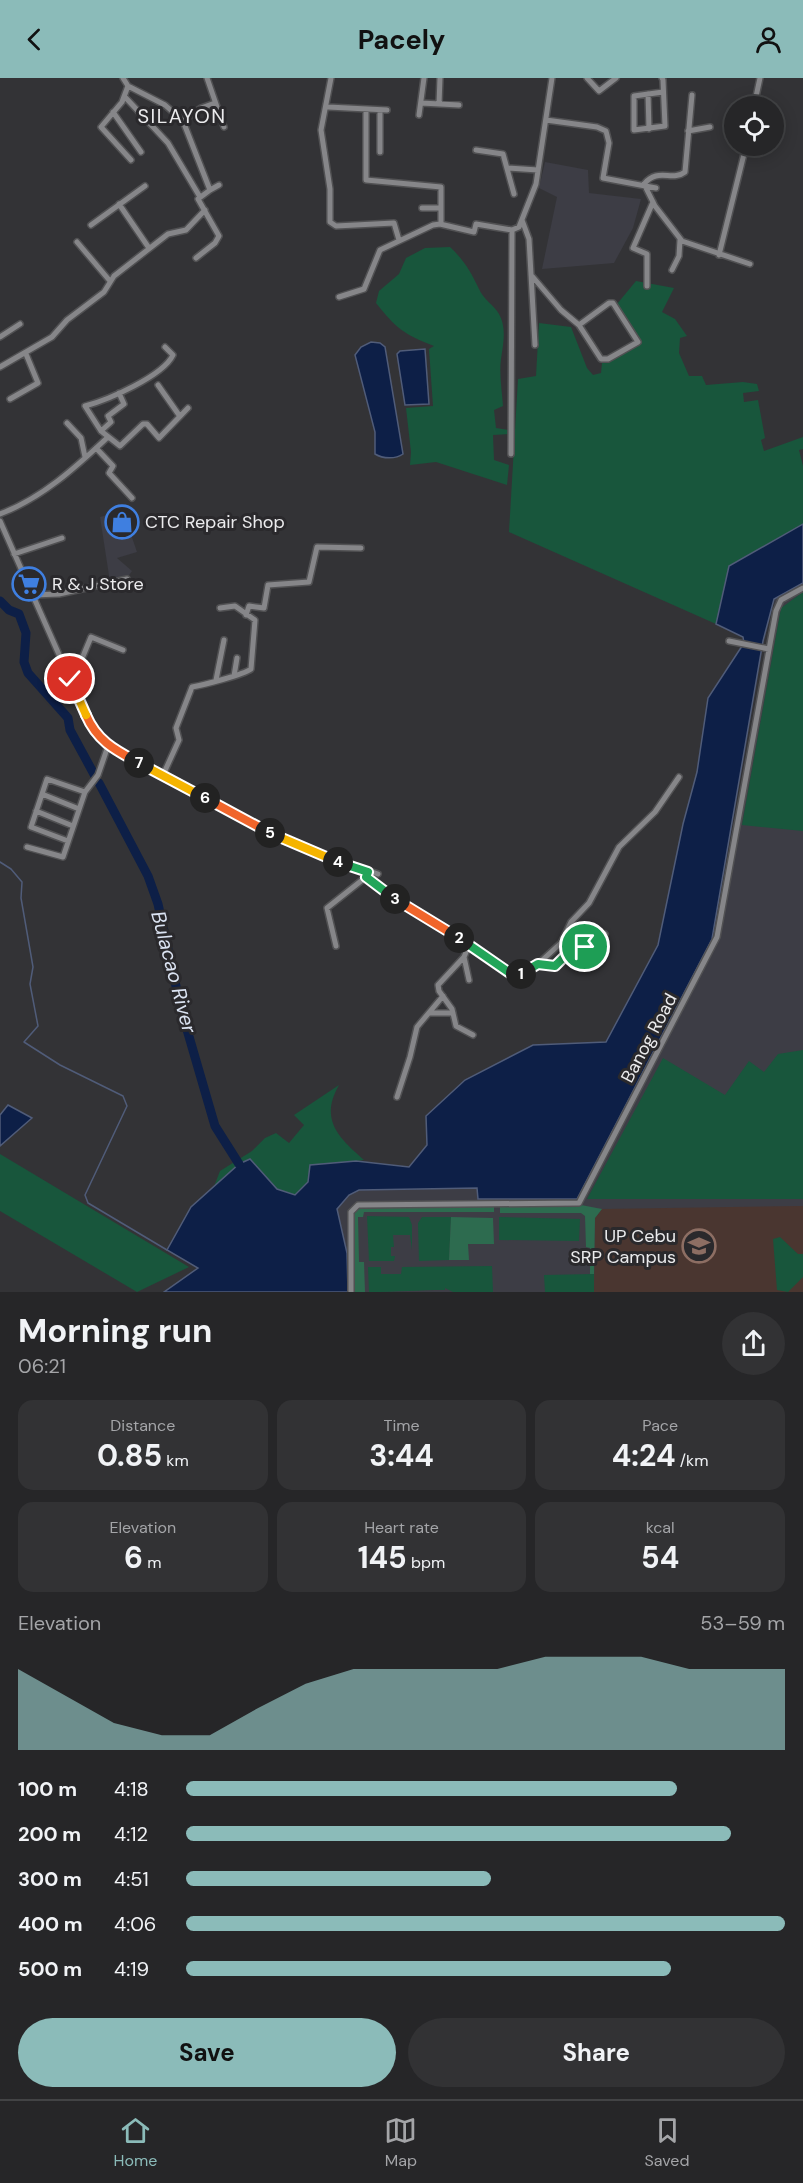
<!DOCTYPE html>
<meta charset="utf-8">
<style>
body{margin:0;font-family:"DM Sans",sans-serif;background:#323234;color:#f1f3f6;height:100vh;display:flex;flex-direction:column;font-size:22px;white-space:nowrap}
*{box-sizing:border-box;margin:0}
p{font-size:20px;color:#a4a5a8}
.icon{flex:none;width:33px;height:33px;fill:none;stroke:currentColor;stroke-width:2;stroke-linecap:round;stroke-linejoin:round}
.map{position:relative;height:1214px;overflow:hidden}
.details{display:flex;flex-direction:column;background:#262628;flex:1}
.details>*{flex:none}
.controls{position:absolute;left:724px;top:18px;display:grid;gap:12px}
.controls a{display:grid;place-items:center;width:60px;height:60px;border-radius:50%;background:#262628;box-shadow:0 3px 15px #0003,0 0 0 2px #424345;font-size:30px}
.pin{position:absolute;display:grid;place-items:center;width:51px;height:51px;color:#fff;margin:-26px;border:3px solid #fff;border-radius:50%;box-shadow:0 2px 6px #0007}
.km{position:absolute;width:30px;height:30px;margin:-15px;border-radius:50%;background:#222;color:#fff;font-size:16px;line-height:30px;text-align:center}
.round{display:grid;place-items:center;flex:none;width:63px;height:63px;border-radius:32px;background:#323234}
.headline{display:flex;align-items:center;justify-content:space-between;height:102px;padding:0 18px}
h1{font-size:33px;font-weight:700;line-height:45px}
.figures{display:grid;grid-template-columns:repeat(3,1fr);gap:9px;height:102px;padding:6px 18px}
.figures div{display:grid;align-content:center;border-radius:15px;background:#323234;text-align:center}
.figures b{font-size:30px;font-weight:700}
.figures small{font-size:16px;font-weight:400}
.figures p{font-size:16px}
.chart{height:168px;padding:12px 18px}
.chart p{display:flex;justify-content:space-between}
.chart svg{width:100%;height:108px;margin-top:6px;fill:#8bbbb9;opacity:.7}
.action{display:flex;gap:12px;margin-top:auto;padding:12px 18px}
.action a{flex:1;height:69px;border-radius:36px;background:#8bbbb9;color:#111;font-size:24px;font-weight:700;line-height:69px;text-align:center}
.action a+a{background:#323234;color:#f1f3f6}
ul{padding:0 18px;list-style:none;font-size:20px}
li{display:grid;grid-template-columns:96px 72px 1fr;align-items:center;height:45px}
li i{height:15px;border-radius:8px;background:#8bbbb9}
header{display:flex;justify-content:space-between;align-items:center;height:78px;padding:0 18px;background:#8bbbb9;color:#111;font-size:27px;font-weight:700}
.tabs{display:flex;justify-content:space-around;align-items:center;height:84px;border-top:2px solid #424345;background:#262628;font-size:16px;color:#a4a5a8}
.tabs a{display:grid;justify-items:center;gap:3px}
.tabs .current{color:#8bbbb9}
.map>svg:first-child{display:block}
</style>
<header><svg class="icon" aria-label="back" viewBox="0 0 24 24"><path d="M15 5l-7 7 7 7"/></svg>Pacely<svg class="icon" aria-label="person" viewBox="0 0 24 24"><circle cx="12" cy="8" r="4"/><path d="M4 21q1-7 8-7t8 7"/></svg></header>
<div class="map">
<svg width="803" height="1214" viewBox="0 0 803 1214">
<rect width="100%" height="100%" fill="#333336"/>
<!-- built -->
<path fill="#3d3d45" d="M545,84L588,92L589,115L641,121L633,150L614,185L542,191L557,119L539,110Z
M123,433L137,474L117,480L132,493L127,500L110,504L100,439Z
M803,506V1214H348L347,1175L337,1131L349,1117L359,1112L477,1110L478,1121H578L713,861L775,521Z"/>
<!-- education -->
<path fill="#4a3630" d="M803,1128V1214H594L595,1140L602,1131Z"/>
<!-- green -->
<path fill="#18563c" d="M450,169C464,182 471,194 479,211C483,221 494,227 499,236C507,250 503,267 501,281C499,296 502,313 503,328L494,332L496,350L509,352L510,356L493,357L494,382L509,387L507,407L436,384L410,387L411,374L406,330L433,328L429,271L434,268C403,256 396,250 376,225L379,213L399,196L406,180L425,170Z
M636,203L674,210L662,234L675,241L687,258L680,260L679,275L689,298H702L706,307L743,304L757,306L759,313L743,315L744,324L758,322L765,360L761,362L764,373L803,359V371L799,372L803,388V446L729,488L716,546L509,454L518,301L536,298L539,245L571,249L587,290L593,297L601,295L602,285L641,266L617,226Z
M803,514V753L742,747L781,530Z
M803,972V1121H587L663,980L725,1017L749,983L764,994L778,976Z
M339,1007C319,1042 339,1060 364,1082L316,1089L304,1118L208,1124L220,1093L252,1073L265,1060L276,1055L289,1065L304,1047L294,1037Z
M0,1076L189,1189L137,1214L0,1133Z
M367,1138L409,1139L412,1147V1172L410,1157H393L394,1169H391V1178H395L394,1183H369Z
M422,1139H451L449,1182L419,1183L418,1145Z
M499,1139L580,1141L579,1163L499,1162Z
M780,1159L798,1176H803V1199L788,1214L777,1212L773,1161Z
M492,1188L493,1214H453L445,1210V1212C418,1212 398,1214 369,1214L368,1189H381V1196H401L402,1189Z
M594,1196V1214H545L544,1197Z"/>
<!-- forest -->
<path fill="#2d6b4f" d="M494,1127V1134H364L363,1139H358L359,1184H364L365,1214H355L353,1135L357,1131Z
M500,1127H581L602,1131L595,1140L594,1196H590V1170L586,1169L585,1138L581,1135H500Z
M451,1139L493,1140L494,1166H468L469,1182H449Z"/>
<!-- water -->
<path fill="#0d1f47" stroke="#505c79" stroke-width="1.5" d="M371,264L380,265L385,269L403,376C396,381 383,381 375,376V354L355,277L361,269Z
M425,271L429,326L405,327L397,276L400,273Z
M803,446V505L774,521L763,563L712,861L577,1121H478L477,1110L359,1112L349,1117L337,1131L347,1175L348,1214H164L198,1190L167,1172L191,1129L239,1086L250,1081L277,1111L295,1117L308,1104L310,1087L356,1083L409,1089L427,1067L426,1038L465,1002L533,967L606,964L658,867L683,746L697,694L708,620L744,565L743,559L716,546L729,488Z
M8,1027L32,1040L0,1068V1037Z"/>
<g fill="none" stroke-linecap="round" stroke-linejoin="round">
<!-- stream -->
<path stroke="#505c79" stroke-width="1.5" d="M0,784L11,791L22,804L21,820L33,889L30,906L38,948L24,964L60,987L123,1018L127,1028L85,1117L88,1125L167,1172"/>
<!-- river -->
<path stroke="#0d1f47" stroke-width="9" d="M0,523L9,532L19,536L26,555L24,584L28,595L68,640L70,652L95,698
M99,705L148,798L158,826L181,931L215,1048L239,1086"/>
<defs>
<path id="minor" d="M123,0L128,8
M207,0L224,49
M331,0L321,52L330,111V144L336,148L394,145L399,162
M587,0L599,13L616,0
M662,0L663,2L665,48L634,52V18L663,14
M128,8L165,27L183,43L210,112L198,121L219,158L215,165L196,180
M128,8L122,24L101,49L131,82
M648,16L649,51
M692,17L685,94C672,104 658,89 644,106L655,128L682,163L750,186
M125,19L168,65L200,119
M421,25L459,27
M439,26L440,0
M754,28L760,0
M328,29L387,32
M366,31V102L441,109V146
M113,34L141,74
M419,37L424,0
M546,42L597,49L606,53L609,65L603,100L656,110
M183,43L201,30L215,25
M688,53L710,49
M476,72L503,76L514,116
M380,74V32
M507,90L538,92
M210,112L219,107
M119,126L149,170
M422,130H441
M522,142L529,161L535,267
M91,147L145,108
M77,164L110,203
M719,177L746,68
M672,192L679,178L680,162
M532,198L561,232L579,247L601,281H608L638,264L613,225H609L579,247
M647,208V176L633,170L653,124
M339,219L364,211L380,172L433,147L440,146L474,154L476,146L512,152L519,149L536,106L552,0
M0,259L20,246
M165,269L173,277C163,298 108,322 85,328L101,353L120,368L143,346H147L159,360L188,330
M0,289L52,259L67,242L104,214L114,198L168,156L186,152L205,132
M158,307L179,337
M10,321L38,305L26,276
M67,345L81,360L85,379
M101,353L111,344L108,338L124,326L119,315
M96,370L113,388L109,395L132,420
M511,376L512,152
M0,436C42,420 75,390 108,359
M0,443L91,649L108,668L119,674L287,764L378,796
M14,476L62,460
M33,517L59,516L127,501
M246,537L249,528L264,530L268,507L309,504L317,469L361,470
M729,563L769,571
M234,598L237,580
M70,601L76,595L91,559L123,572
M216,602L224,562
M163,697L179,662L176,650L192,609C203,607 243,597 251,591L255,542L235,528L220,530
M42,716L79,731
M36,733L73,748
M68,763L31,749L47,701L85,714
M27,769L63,779L85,714L98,697L108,668
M366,799L381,812L518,898L538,886L561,865L571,844L589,825L619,769L655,734L679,699
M469,867L464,879L438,907L439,913L452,931L456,948L473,957
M336,868L327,830L366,799
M464,879L469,902
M538,886L555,888C572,873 569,869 592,869L605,856
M430,935H453
M397,1019L410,979L417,949L443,918
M351,1214V1134L358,1127L579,1125L717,859L776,533L781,522L803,510"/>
</defs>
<!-- minor casing -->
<use href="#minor" stroke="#515153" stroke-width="8"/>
<!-- minor -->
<use href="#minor" stroke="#868689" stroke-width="5"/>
</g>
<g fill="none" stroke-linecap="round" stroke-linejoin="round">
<defs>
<path id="split-1" d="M521,896L538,886L555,888L573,870L585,869"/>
<path id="split-2" d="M459,860L514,898L521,896"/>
<path id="split-3" d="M395,821L459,860"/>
<path id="split-4" d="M338,784L368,794L366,799L395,821"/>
<path id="split-5" d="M270,755L338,784"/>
<path id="split-6" d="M205,720L270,755"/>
<path id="split-7" d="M139,685L205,720"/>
<path id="split-8" d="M86,637C97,663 115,672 139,685"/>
<path id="split-9" d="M70,601L86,637"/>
</defs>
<!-- split-1 casing -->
<use href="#split-1" stroke="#fff" stroke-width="12"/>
<!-- split-2 casing -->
<use href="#split-2" stroke="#fff" stroke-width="12"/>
<!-- split-3 casing -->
<use href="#split-3" stroke="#fff" stroke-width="12"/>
<!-- split-4 casing -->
<use href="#split-4" stroke="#fff" stroke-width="12"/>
<!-- split-5 casing -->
<use href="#split-5" stroke="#fff" stroke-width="12"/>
<!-- split-6 casing -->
<use href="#split-6" stroke="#fff" stroke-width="12"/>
<!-- split-7 casing -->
<use href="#split-7" stroke="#fff" stroke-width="12"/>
<!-- split-8 casing -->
<use href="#split-8" stroke="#fff" stroke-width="12"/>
<!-- split-9 casing -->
<use href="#split-9" stroke="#fff" stroke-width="12"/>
<!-- split-1 -->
<use href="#split-1" stroke="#22a559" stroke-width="8"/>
<!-- split-2 -->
<use href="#split-2" stroke="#22a559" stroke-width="8"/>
<!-- split-3 -->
<use href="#split-3" stroke="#f0652b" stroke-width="8"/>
<!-- split-4 -->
<use href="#split-4" stroke="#22a559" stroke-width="8"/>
<!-- split-5 -->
<use href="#split-5" stroke="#f5b400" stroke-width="8"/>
<!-- split-6 -->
<use href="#split-6" stroke="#f0652b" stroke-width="8"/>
<!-- split-7 -->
<use href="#split-7" stroke="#f5b400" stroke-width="8"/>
<!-- split-8 -->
<use href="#split-8" stroke="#f0652b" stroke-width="8"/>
<!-- split-9 -->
<use href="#split-9" stroke="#f5b400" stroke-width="8"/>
</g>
<!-- icons -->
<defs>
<symbol id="shop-ring" viewBox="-11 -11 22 22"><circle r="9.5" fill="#2a292c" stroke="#3f7fe0" stroke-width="1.5"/><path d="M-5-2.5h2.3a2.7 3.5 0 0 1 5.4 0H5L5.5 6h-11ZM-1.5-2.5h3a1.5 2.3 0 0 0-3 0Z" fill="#3f7fe0"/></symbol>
<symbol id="supermarket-ring" viewBox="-11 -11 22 22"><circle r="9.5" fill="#2a292c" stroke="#3f7fe0" stroke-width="1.5"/><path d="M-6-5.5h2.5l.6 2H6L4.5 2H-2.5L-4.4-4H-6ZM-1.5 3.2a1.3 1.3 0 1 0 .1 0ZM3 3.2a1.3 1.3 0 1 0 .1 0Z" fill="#3f7fe0"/></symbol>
<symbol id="university-ring" viewBox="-11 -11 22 22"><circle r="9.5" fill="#2a292c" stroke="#8d6e63" stroke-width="1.5"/><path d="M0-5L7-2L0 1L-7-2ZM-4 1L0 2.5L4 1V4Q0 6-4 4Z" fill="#8d6e63"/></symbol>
</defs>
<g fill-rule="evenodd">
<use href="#shop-ring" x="103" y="425" width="38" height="38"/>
<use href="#supermarket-ring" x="10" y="487" width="38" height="38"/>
<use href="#university-ring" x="680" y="1149" width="38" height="38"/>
</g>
<g text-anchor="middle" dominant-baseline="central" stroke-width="6" stroke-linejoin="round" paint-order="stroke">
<!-- poi labels -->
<g font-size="18" fill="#ebebed" stroke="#2a292c" text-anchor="start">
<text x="145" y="444">CTC Repair Shop</text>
<text x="52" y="506">R &amp; J Store</text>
<text x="676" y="1158" text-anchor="end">UP Cebu<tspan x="676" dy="21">SRP Campus</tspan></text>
</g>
<!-- street labels -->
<g font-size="18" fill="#ebebed" stroke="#2a292c">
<text transform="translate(649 960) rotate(-62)">Banog Road</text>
</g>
<!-- neighbourhood labels -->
<g font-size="20" letter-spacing="1.5" fill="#ebebed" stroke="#2a292c">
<text x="182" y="38">SILAYON</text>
</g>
<!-- water labels -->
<g font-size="20" font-style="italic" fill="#dbe3f2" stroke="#2a292c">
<text transform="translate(174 894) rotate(75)">Bulacao River</text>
</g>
</g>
</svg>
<div class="controls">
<a><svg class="icon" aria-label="locate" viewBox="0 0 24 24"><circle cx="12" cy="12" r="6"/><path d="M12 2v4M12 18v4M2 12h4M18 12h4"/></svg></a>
</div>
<div class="pin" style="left:585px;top:869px;background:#1e9e55"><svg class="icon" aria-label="arrive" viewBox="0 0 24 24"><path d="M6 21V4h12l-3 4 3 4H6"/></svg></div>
<div class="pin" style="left:70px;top:601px;background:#d93025"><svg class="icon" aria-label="check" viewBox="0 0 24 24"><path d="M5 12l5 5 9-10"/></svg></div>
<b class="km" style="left:521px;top:896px">1</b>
<b class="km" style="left:459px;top:860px">2</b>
<b class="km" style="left:395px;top:821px">3</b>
<b class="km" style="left:338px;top:784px">4</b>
<b class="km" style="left:270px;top:755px">5</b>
<b class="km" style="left:205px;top:720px">6</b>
<b class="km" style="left:139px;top:685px">7</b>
</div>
<section class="details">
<div class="headline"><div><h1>Morning run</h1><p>06:21</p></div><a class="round"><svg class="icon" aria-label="share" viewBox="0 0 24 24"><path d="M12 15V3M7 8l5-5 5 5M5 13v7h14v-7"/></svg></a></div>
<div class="figures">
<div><p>Distance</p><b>0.85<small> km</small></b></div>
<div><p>Time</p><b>3:44</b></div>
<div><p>Pace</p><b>4:24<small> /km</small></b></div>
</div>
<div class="figures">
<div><p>Elevation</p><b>6<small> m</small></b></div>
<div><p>Heart rate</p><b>145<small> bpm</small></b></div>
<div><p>kcal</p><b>54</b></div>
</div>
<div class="chart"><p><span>Elevation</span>53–59 m</p>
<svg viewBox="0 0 160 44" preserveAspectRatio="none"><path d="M0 44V11L10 22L20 33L30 38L40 38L50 27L60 17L70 11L80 11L90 11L100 11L110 6L120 6L130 6L140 11L150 11L160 11V44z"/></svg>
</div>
<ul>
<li><b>100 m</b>4:18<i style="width:82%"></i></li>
<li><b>200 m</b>4:12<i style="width:91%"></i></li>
<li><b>300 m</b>4:51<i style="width:51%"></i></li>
<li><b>400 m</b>4:06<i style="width:100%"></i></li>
<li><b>500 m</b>4:19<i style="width:81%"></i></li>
</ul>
<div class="action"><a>Save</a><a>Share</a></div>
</section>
<nav class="tabs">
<a class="current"><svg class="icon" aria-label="home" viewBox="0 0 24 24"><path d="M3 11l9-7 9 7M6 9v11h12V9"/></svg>Home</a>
<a><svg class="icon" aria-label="map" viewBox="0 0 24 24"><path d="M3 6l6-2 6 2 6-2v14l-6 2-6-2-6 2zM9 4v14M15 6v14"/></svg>Map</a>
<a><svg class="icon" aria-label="saved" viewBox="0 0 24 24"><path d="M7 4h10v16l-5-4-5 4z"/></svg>Saved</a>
</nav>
